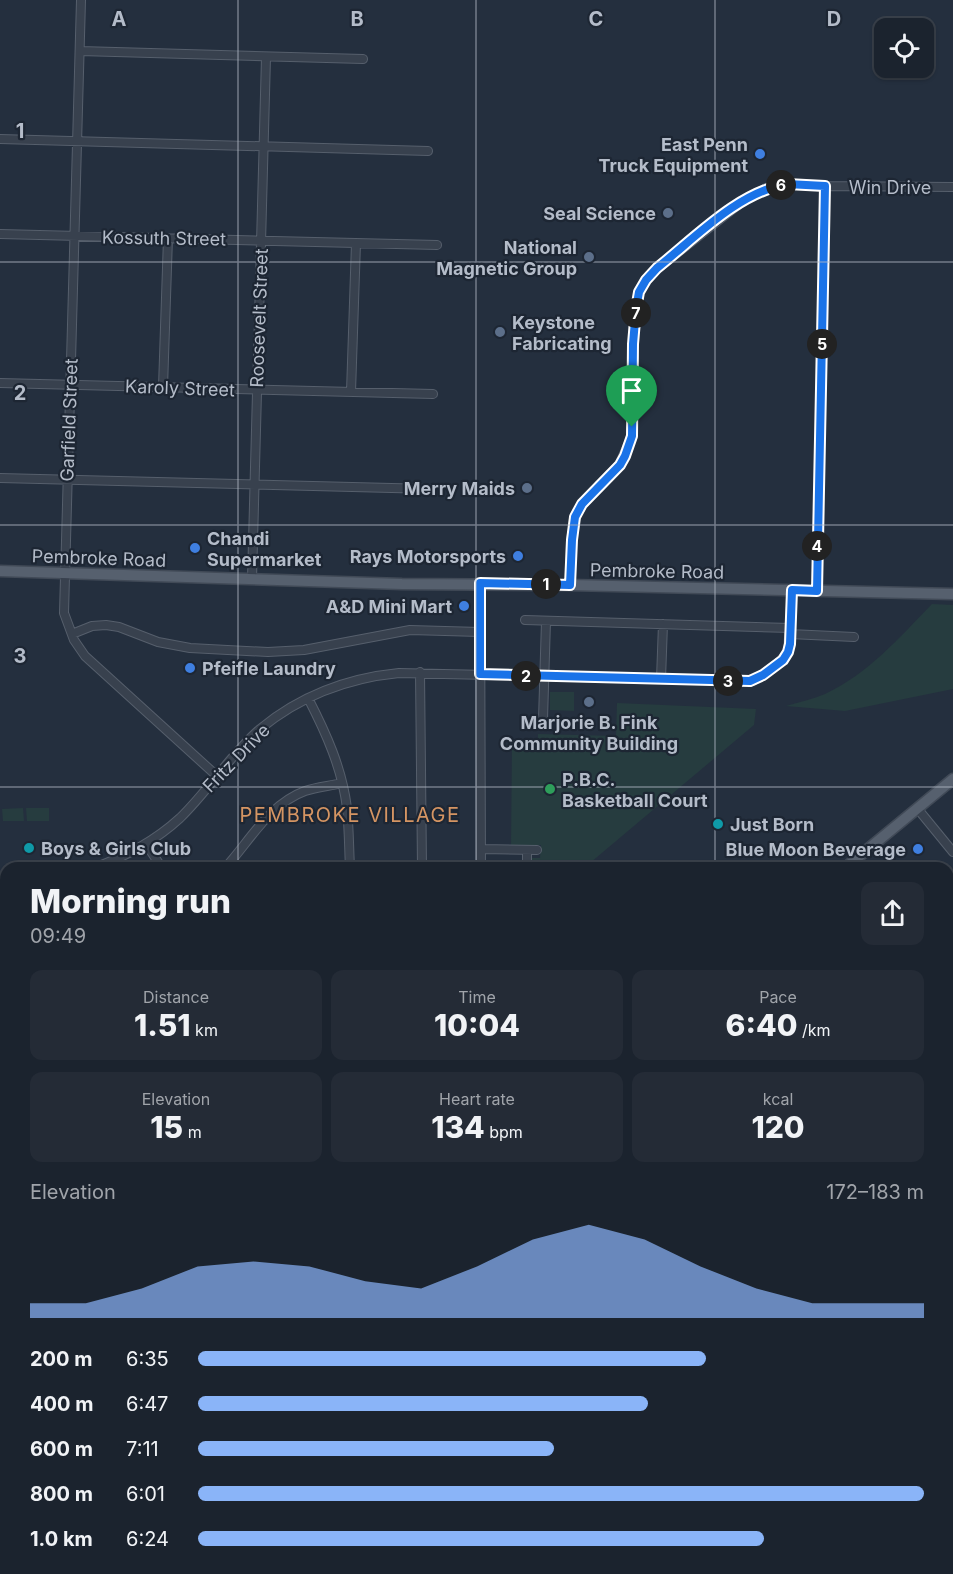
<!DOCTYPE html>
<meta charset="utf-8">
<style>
body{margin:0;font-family:Inter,sans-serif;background:#242b36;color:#f1f3f6;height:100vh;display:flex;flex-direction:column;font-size:22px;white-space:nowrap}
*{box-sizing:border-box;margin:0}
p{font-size:20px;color:#a0a4aa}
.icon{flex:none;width:33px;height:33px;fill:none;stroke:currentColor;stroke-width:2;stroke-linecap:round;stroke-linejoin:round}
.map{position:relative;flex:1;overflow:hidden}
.panel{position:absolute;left:0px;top:862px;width:954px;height:712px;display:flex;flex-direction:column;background:#1b232e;border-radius:18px 18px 0 0;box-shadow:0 2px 4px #0004,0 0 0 2px #39404a}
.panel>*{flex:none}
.controls{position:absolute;left:874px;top:18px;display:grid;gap:12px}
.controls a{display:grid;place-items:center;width:60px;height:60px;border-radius:12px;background:#1b232e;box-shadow:0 2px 4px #0004,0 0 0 2px #39404a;font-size:30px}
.pin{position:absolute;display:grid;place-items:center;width:51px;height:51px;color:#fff;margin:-62px -26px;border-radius:50% 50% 50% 0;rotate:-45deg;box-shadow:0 0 6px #0007}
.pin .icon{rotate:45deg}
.km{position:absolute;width:30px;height:30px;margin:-15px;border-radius:50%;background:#222;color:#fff;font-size:16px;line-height:30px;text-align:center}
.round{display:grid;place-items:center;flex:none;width:63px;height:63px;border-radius:12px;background:#242b36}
.headline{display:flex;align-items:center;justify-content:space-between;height:102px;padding:0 30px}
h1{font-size:33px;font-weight:800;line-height:45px}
.figures{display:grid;grid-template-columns:repeat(3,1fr);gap:9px;height:102px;padding:6px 30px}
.figures div{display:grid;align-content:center;border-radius:12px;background:#242b36;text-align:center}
.figures b{font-size:30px;font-weight:800}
.figures small{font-size:16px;font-weight:400}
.figures p{font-size:16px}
.chart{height:168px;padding:12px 30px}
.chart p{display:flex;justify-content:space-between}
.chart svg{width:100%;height:108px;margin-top:6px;fill:#8ab4f8;opacity:.7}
ul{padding:0 30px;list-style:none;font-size:20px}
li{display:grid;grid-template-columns:96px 72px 1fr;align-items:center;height:45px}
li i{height:15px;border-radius:8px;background:#8ab4f8}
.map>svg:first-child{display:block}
</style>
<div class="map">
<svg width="953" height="1574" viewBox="0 0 953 1574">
<rect width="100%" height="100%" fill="#242f3e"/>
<!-- green -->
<path fill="#263c3f" d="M932,604L953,605V689L845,711L786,706C799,702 813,699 825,694C868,674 900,637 932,604Z
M550,692H574V711L550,710Z
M617,703L756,709L754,725L584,868H531V858H540L541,845L511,846L512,742L538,743V734L616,736Z
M23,808L24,821H3L2,809Z
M26,808H49V821H27Z
M0,959H6V1018L0,1017Z
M6,1496V1569H33L30,1574H0V1498Z"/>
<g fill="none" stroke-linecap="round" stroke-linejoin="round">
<defs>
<path id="minor" d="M81,0L64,613L74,640L85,656L217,776
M80,51L363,59
M0,139L428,151
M0,234L437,245
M0,383L433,394
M163,387L168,238
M351,392L356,243
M0,478L431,489
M252,579L266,57
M480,583L481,868
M570,585L571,540L575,517L587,498L619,465L632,436L633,344L636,309L639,292L646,280L657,269L743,201L766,188L787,184L825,186L953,187
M817,591L825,186
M525,620L791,628
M72,634L92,626L106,625L119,627L158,642L190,648L268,652L304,650L410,630L480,632
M790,634L854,637
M420,672L422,868
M661,679L663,624
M308,698C326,733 342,768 347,808C349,828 349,848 350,868
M543,719L546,621
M917,808L953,852
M146,844L162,868
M481,849L537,850
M93,868C125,857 155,841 180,818C209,790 230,755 260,729C300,696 348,678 399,673L753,681L777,664L788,653L792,590
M225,868C249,842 269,804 305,791C317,787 330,786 342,783
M527,868V850
M948,941L953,916
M948,960L953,961
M948,1064L953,1066
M0,1139H6
M948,1177H953
M948,1263H953
M948,1349H953
M0,1398L6,1397
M948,1436H953
M0,1494L6,1491
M461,1569V1574
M543,1569V1574
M635,1569L640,1574
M743,1569L746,1574
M832,1569L833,1574
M611,1574L612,1569
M939,1574V1569"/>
<path id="major" d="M0,571L402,584L570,585L953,594
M845,868L953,779
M207,1574L210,1569"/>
</defs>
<!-- minor casing -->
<use href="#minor" stroke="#565f6c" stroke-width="10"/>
<!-- major casing -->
<use href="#major" stroke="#414a57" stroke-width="13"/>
<!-- minor -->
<use href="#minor" stroke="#38414e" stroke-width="8"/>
<!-- major -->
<use href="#major" stroke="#56606e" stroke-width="10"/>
</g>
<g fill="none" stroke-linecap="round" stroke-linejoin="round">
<defs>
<path id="route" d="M787,184L825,186L817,591L792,590L790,644L788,652L783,660L763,675L750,681L480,674V583L570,585L572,540L575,517L582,504L620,465L625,456L632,436L633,344L636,309L639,292L646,280L657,268C695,238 738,192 787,184Z"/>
</defs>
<!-- route casing -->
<use href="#route" stroke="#fff" stroke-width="12"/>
<!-- route -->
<use href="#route" stroke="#1a73e8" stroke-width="8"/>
</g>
<!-- grid -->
<path fill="none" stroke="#b4bcc9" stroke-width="1.5" stroke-opacity="0.55" d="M238,0V868M476,0V868M715,0V868M0,262H953M0,525H953M0,787H953M0,1049H6M948,1049H953M0,1312H6M948,1312H953M238,1569V1574M476,1569V1574M715,1569V1574"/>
<!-- markers -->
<g fill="#3f7fe0" stroke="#1d2633" stroke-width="2">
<circle cx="760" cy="154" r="6"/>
<circle cx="195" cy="548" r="6"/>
<circle cx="518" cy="556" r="6"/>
<circle cx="464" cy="606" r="6"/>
<circle cx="190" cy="668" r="6"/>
<circle cx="918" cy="849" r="6"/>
</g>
<g fill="#5c6f8a" stroke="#1d2633" stroke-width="2">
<circle cx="668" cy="213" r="6"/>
<circle cx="589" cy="257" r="6"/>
<circle cx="500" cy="332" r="6"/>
<circle cx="527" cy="488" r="6"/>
<circle cx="589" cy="702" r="6"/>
</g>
<circle fill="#2e9e5b" stroke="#1d2633" stroke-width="2" cx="550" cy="789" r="6"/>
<g fill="#0f9aa8" stroke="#1d2633" stroke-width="2">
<circle cx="718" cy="824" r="6"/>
<circle cx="29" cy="848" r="6"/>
</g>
<g text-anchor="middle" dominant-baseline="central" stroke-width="4.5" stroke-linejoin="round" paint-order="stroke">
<!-- poi labels -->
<g font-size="18" font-weight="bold" fill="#b4bcc9" stroke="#1d2633" text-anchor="end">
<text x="748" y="144">East Penn<tspan x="748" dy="21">Truck Equipment</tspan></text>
<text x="656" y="213">Seal Science</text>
<text x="577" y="247">National<tspan x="577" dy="21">Magnetic Group</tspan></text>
<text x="512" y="322" text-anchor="start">Keystone<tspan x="512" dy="21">Fabricating</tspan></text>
<text x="515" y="488">Merry Maids</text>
<text x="207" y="538" text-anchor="start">Chandi<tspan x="207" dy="21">Supermarket</tspan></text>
<text x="506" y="556">Rays Motorsports</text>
<text x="452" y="606">A&amp;D Mini Mart</text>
<text x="202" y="668" text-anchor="start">Pfeifle Laundry</text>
<text x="589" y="722" text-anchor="middle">Marjorie B. Fink<tspan x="589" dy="21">Community Building</tspan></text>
<text x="562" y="779" text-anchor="start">P.B.C.<tspan x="562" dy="21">Basketball Court</tspan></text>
<text x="730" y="824" text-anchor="start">Just Born</text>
<text x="41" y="848" text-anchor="start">Boys &amp; Girls Club</text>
<text x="906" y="849">Blue Moon Beverage</text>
</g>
<!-- street labels -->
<g font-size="18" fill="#b4bcc9" stroke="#1d2633">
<text x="890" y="187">Win Drive</text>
<text transform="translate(164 238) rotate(1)">Kossuth Street</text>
<text transform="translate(259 318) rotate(-88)">Roosevelt Street</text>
<text transform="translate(180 388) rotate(2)">Karoly Street</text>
<text transform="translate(69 420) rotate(-88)">Garfield Street</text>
<text transform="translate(99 558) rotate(2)">Pembroke Road</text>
<text transform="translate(657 571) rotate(1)">Pembroke Road</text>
<text transform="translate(236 758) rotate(-46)">Fritz Drive</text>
</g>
<!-- neighbourhood labels -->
<g font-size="20" letter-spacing="1.5" fill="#d59563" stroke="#1d2633">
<text x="350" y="815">PEMBROKE VILLAGE</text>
</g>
</g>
<g font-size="20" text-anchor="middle" font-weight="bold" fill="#b4bcc9" stroke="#1d2633" stroke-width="4.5" stroke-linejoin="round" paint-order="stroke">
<text x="119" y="26">A</text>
<text x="357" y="26">B</text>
<text x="596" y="26">C</text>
<text x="834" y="26">D</text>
<text x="20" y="138">1</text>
<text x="20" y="400">2</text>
<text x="20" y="663">3</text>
</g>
</svg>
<div class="controls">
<a><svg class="icon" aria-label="locate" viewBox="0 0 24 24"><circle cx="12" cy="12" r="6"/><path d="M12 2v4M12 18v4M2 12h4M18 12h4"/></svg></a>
</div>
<div class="pin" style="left:632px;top:427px;background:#1e9e55"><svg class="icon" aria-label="arrive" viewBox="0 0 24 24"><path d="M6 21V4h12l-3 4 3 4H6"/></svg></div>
<b class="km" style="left:546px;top:584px">1</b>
<b class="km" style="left:526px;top:676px">2</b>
<b class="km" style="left:728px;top:681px">3</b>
<b class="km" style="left:817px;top:546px">4</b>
<b class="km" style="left:822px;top:344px">5</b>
<b class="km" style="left:781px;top:185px">6</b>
<b class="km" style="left:636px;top:313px">7</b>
<section class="panel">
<div class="headline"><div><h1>Morning run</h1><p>09:49</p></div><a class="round"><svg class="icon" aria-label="share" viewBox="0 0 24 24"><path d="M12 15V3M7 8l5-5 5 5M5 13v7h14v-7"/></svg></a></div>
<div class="figures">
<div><p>Distance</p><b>1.51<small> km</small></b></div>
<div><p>Time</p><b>10:04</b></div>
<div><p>Pace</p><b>6:40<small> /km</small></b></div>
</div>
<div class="figures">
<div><p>Elevation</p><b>15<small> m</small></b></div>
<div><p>Heart rate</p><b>134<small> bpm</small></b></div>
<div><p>kcal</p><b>120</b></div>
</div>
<div class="chart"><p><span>Elevation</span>172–183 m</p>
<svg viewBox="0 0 160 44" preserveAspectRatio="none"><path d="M0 44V38L10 38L20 32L30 23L40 21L50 23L60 29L70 32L80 23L90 12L100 6L110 12L120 23L130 32L140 38L150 38L160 38V44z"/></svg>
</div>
<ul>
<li><b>200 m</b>6:35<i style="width:70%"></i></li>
<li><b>400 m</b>6:47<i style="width:62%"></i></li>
<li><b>600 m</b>7:11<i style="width:49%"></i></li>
<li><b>800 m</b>6:01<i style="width:100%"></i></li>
<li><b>1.0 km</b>6:24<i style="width:78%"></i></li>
</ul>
</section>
</div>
